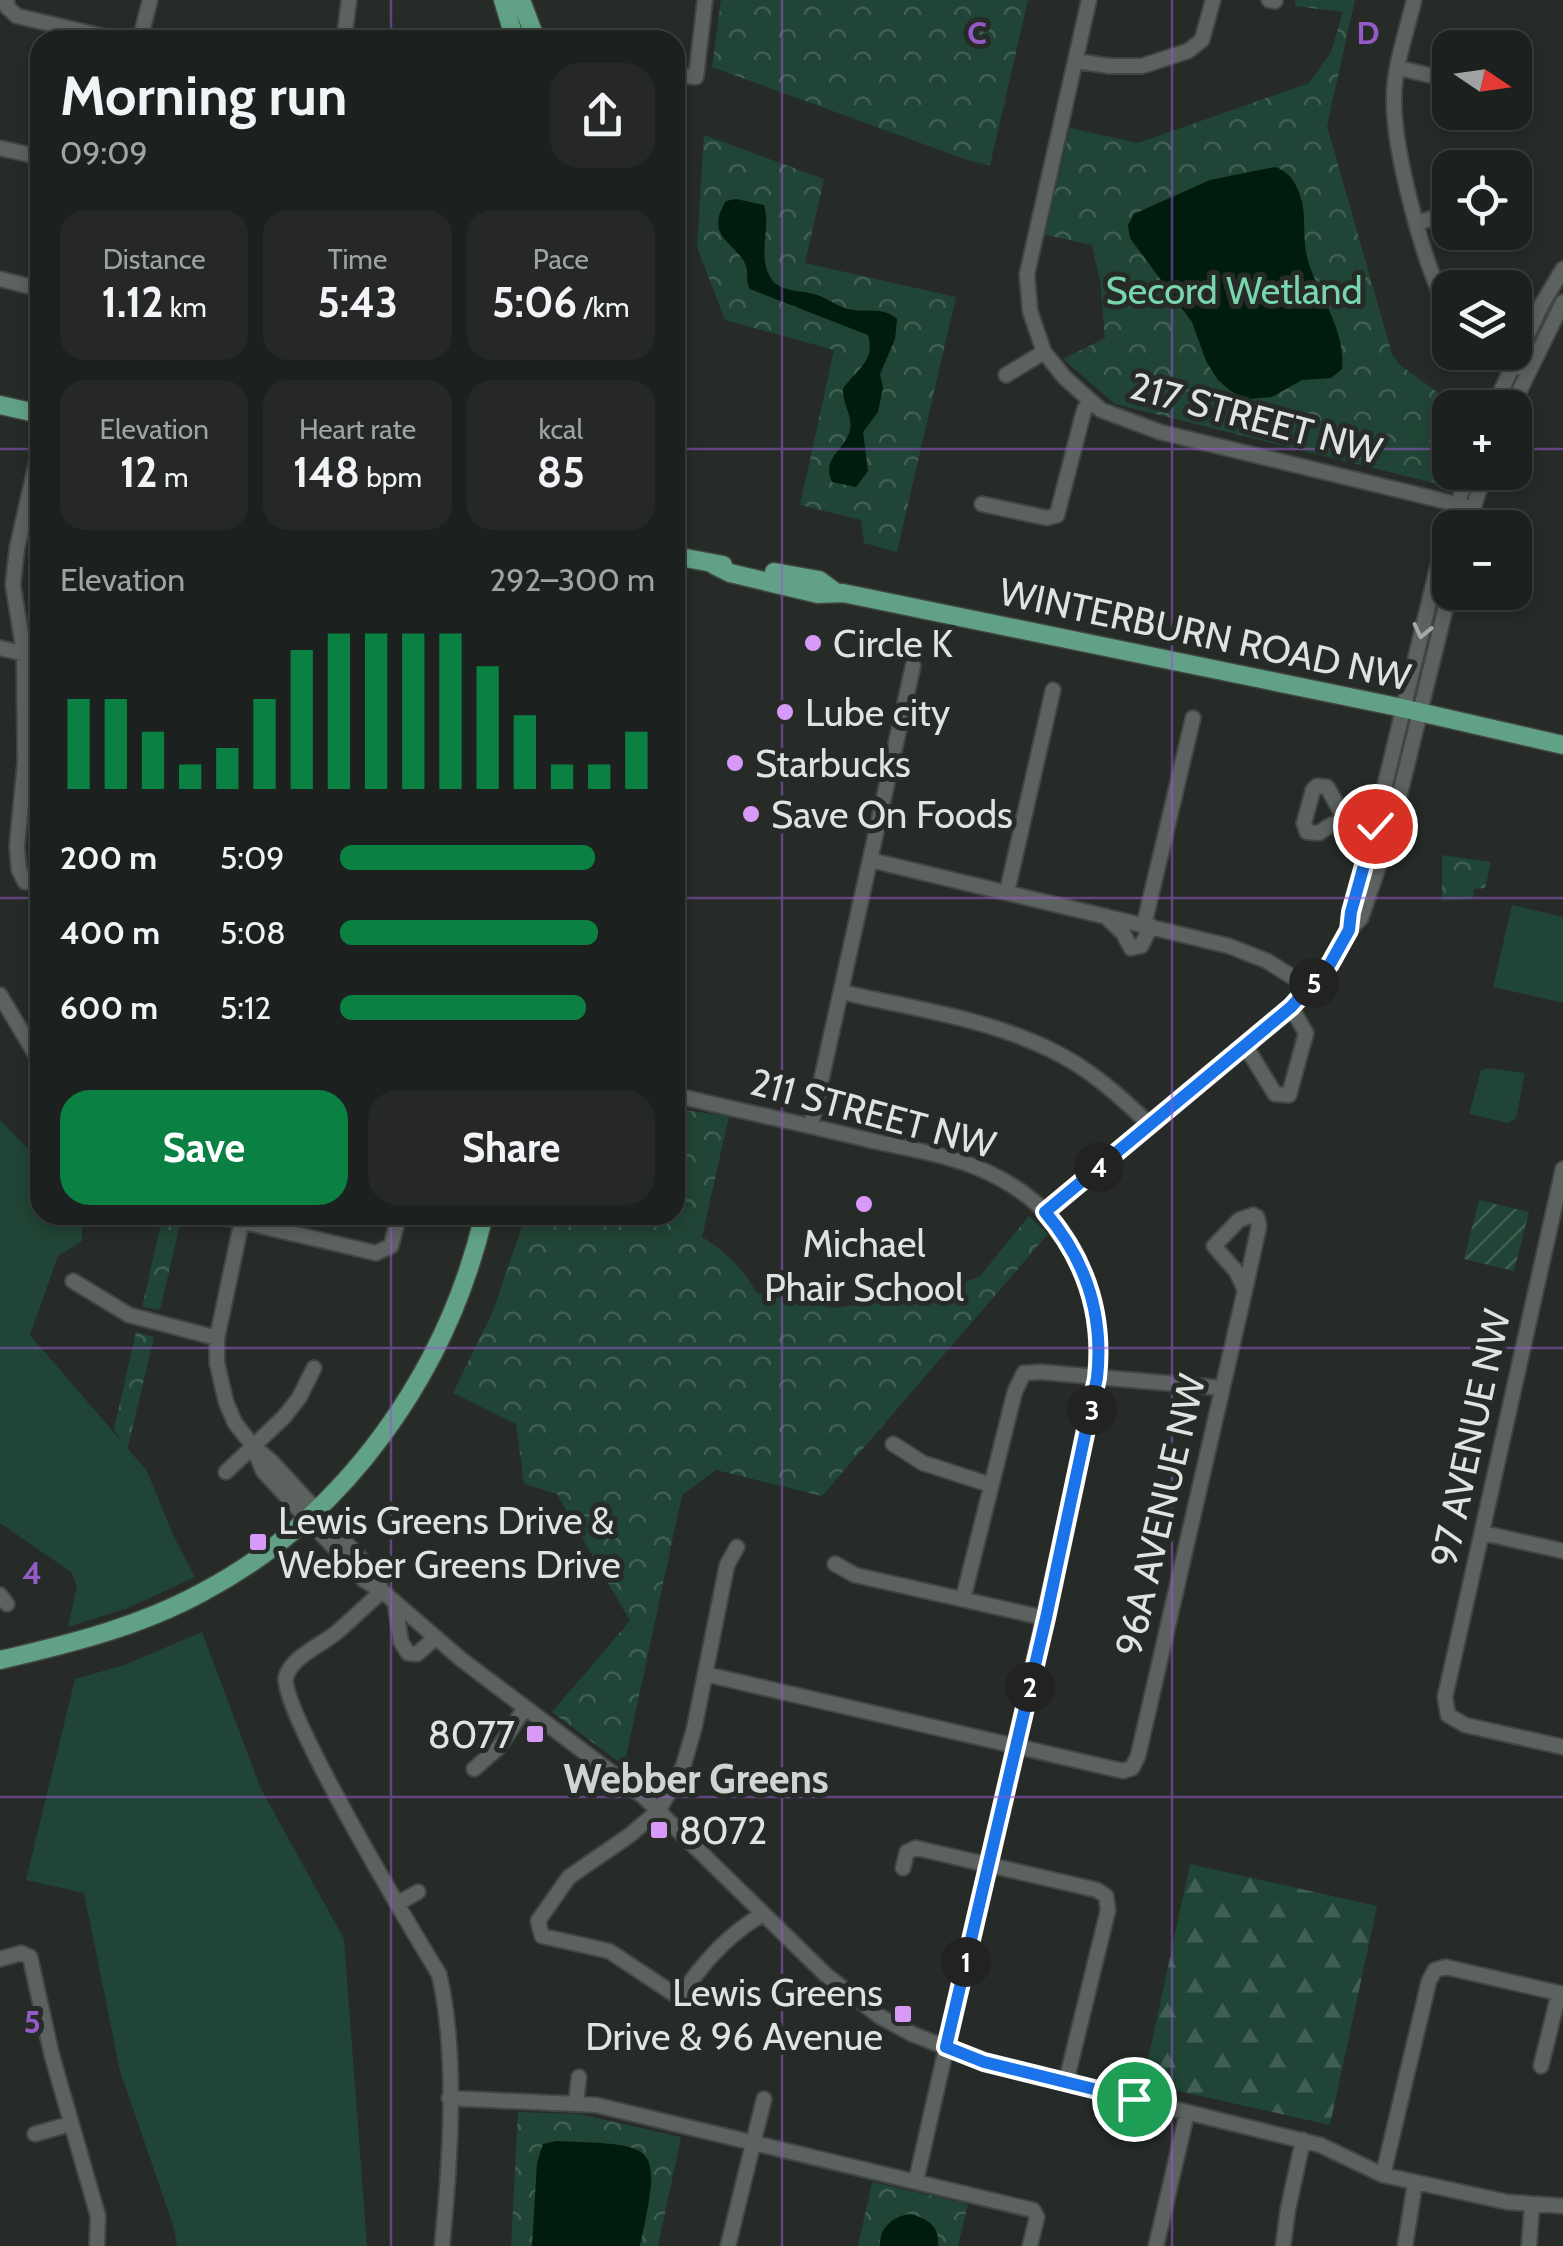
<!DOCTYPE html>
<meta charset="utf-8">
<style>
body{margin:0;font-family:Cabin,sans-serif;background:#252827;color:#f1f3f6;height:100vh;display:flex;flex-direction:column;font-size:38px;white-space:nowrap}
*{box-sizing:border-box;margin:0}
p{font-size:32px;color:#a0a3a4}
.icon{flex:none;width:55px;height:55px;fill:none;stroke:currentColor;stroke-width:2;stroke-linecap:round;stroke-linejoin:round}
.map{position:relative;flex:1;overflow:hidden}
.details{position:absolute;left:30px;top:30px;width:655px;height:1195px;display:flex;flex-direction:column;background:#1c201e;border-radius:30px;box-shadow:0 5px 15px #0003,0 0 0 2px #3a3e3c}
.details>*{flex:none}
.needle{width:65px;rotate:103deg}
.tools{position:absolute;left:1432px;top:30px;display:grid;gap:20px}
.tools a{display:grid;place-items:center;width:100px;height:100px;border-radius:20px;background:#1c201e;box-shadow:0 5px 15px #0003,0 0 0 2px #3a3e3c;font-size:50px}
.pin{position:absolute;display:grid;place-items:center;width:85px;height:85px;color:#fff;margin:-42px;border:5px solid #fff;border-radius:50%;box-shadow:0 2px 10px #0007}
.km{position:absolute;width:50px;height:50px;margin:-25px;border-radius:50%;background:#222;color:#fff;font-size:28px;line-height:50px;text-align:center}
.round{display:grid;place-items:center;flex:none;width:105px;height:105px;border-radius:30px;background:#252827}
.summary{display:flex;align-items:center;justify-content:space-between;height:170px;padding:0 30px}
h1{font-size:55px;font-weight:700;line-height:75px}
.figures{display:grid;grid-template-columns:repeat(3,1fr);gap:15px;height:170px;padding:10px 30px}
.figures div{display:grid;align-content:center;border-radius:25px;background:#252827;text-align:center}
.figures b{font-size:42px;font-weight:700}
.figures small{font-size:28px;font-weight:400}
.figures p{font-size:28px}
.chart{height:280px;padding:20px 30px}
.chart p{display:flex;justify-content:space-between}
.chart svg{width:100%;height:180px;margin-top:10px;stroke:#0b8043;stroke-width:6}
.button{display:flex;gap:20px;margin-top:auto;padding:20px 30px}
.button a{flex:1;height:115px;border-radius:30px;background:#0b8043;color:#fff;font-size:40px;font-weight:700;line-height:115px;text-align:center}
.button a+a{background:#252827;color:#f1f3f6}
ul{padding:0 30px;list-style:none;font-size:32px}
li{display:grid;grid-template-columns:160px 120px 1fr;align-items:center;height:75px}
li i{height:25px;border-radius:12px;background:#0b8043}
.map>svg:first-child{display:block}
</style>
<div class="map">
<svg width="1563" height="2246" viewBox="0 0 1563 2246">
<defs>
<pattern id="forest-firs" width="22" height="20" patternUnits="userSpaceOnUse" patternTransform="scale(2.5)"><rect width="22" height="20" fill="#204435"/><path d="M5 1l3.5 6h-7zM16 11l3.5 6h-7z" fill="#405f52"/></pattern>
<pattern id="park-crowns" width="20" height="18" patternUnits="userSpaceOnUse" patternTransform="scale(2.5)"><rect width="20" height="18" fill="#204435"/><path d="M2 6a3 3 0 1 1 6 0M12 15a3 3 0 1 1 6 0" fill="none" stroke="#405f52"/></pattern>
<pattern id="garden-furrows" width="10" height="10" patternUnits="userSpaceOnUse" patternTransform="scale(2.5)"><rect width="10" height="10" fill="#204435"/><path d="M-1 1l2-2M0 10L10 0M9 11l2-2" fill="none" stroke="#405f52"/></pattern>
</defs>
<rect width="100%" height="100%" fill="#262b28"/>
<!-- grass -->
<path fill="#204435" d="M1512,905L1563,917V1003L1493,987Z
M1488,1068L1525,1073L1516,1118L1508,1123L1469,1114L1481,1070Z
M0,1120L40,1161V1215H82V1241L58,1256L30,1335L147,1471L174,1537L195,1577L128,1608L68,1627L77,1586L71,1572L0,1523Z
M202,1632L261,1789L344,1939L367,2246H177L174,2228L120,2071L84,1893L26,1880L75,1679L124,1665Z"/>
<!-- forest -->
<path fill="url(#forest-firs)" d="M1190,1864L1377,1906L1330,2125L1143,2083Z"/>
<!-- park -->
<path fill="url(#park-crowns)" d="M721,0H1028L990,165L967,160L712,67Z
M1295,0H1355L1327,126L1392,354L1399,364L1457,407L1450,408V472L1455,473L1451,484L1446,486L1115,404L1063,359L1105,338L1100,280L1092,245L1045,235L1070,128L1138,143L1309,83L1331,52L1343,12L1295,6Z
M704,135L824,179L805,263L956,297L897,552L864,543L861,520L800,505L834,350L725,320L697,247Z
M1442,855L1491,862L1485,888L1474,889L1473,899L1442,901Z
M675,1109L729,1116L702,1237C728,1253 741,1267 757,1293L834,1308L942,1292L980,1276L1029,1216L1048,1234L822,1496L716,1470L682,1495L624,1766L552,1712L630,1621L557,1494L524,1484L516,1424L453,1393L493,1311L526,1215H675Z
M163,1215H182L160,1310L142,1307Z
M136,1332L154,1337L127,1451L114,1429Z
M518,2112L579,2114L681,2137L658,2246H511Z
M872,2182L968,2204L958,2246H858Z"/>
<!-- garden -->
<path fill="url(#garden-furrows)" d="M1479,1200L1529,1212L1514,1271L1464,1259Z"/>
<!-- water -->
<path fill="#001c0f" d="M1275,167C1288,171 1295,181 1300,195C1307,214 1302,237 1307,257C1317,296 1346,327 1342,369L1331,378L1302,380L1272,397L1249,399L1232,392L1218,380L1206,361L1192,322L1130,238L1128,225L1134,214L1210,180Z
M736,199L764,205C771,227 758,253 769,275C778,294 800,289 817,295C829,299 839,308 853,310C869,312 883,307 897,319L895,339L880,374L883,388L878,412L863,432L868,471L856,487L832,482C821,457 845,451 850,430C853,416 842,403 843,389C855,370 876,362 868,335L750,289C745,280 749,275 746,266C737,242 703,238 726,201Z
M556,2141C660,2145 662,2142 640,2246H532L537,2163L543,2144Z
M910,2214C928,2219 940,2226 938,2246H880C879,2228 893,2216 910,2214Z"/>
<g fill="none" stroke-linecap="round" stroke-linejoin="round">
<defs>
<path id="minor" d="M7,0V7L17,16L119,40
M1089,0L1027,274L1030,311L1044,352L1065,378L1101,410L1160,432L1473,508
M1269,0L1275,1
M1414,0C1407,31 1394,66 1394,98C1393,148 1424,270 1450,312
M140,40L150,0
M344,40L349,0
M1076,61L1109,66H1142L1188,51L1202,40L1213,0
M1399,68L1450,80
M675,70L684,76L696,77L705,0
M1504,112V113
M0,148L40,157
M1418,223L1432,218
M0,279L40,289
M1489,352L1516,368
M1006,375L1044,352
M1493,408L1542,304L1563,269
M1511,408L1563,302
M982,504L1047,518L1057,515L1082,418L1085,408L1091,403
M1467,528L1485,472
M0,648L40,657
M1345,819L1327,787L1317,786L1313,790L1304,823L1307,832L1319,833C1340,815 1355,821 1380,828
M870,860L1229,946L1267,961L1310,988
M25,882L19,870L17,846L25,762L24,653L13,585L17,548L37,460
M1007,892L1053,690
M1105,916L1123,933L1131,948L1141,946L1151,926
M1144,925L1193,718
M1349,930L1351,912L1375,826L1437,569L1468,472
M841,992C910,1008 986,1018 1051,1050C1089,1068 1120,1096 1150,1125
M0,995L40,1062
M1245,1045L1275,1094L1289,1095L1306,1033L1291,1007
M675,1095C740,1111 804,1124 869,1140C903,1148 940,1153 973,1166C1078,1207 1109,1296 1093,1401L916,2181
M811,1126L913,666
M1563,1169L1445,1697L1448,1715L1465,1725L1563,1747
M1045,1212L1291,1007L1330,964L1349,930L1361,918L1391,830L1450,590
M214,1215L376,1253L391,1246L399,1215
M243,1215L217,1338V1363L226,1402L235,1423L253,1446L272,1462L373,1572L382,1591
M73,1281L129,1315L217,1338
M893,1444L923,1463L991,1485
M253,1446L263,1471L364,1580L382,1591L462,1660L644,1797L826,1975L879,2016L912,2034L984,2062L1320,2145L1383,2175L1507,2202L1563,2206
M226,1472L284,1417L299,1398L314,1368
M1483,1533L1563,1551
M737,1547L727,1565L694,1729L683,1767L659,1810L630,1835L569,1877L538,1921L542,1936L609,1951L677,1996C688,1990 690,1981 698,1972C716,1949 737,1929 763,1914
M835,1564L855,1575L1045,1618
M382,1591C367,1605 352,1619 337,1632C322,1645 291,1657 286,1677C278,1706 415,1935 439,1974C458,2053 450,2165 442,2246
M0,1595L7,1604
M963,1599L1015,1391L1024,1373L1041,1372L1222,1388
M395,1603L401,1642L408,1653L417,1654L435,1638
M705,1674L1123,1771L1132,1768L1138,1756L1245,1290L1259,1226L1257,1217L1253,1215L1239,1220L1214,1246L1236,1271L1245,1290
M474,1769L499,1747L525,1708
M903,1868L907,1852L916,1848L1097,1890L1106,1896L1108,1910L1066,2082
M397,1904L418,1892
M0,1959L21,1953L30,1957L52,2056L98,2216L97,2243
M1541,2066L1559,1993
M449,2098L596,2105L1033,2210L1037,2217L1030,2246
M576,2102L579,2077
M35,2134L70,2124
M1383,2175L1429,1981L1435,1970L1446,1967L1563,1994
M728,2246L764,2099
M1156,2246L1187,2113
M1283,2246L1288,2209L1303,2140
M1405,2246L1415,2183
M1529,2246L1532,2205"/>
<path id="major" d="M503,0L515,40
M521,0L536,40
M0,405L40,414
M675,556L723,565
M714,565L730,573L818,594L843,593L1393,706L1563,745
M774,572L819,580L834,591
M0,1660C69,1644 138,1627 201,1593C346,1517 447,1372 484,1215"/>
</defs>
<!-- minor casing -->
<use href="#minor" stroke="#414643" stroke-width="18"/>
<!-- major casing -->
<use href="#major" stroke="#414643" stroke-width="21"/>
<!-- minor -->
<use href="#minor" stroke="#5c625f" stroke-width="14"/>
<!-- major -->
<use href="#major" stroke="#61a286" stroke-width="18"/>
</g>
<!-- one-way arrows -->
<defs><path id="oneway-chevron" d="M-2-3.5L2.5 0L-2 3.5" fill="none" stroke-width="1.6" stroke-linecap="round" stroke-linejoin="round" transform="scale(2.5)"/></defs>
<use stroke="#a4a9a6" href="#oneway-chevron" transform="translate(1422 631) rotate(103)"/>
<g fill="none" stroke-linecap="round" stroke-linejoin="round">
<defs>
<path id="route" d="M1134,2099L984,2062L946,2047L1046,1618L1097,1378C1104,1315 1086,1260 1045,1212L1291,1007L1330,964L1349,930L1351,912L1375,826"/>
</defs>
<!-- route casing -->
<use href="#route" stroke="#fff" stroke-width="20"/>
<!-- route -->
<use href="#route" stroke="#1a73e8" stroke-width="12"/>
</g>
<!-- grid -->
<path fill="none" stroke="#945ac8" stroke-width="2.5" stroke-opacity="0.55" d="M391,0V40M782,0V2246M1172,0V2246M0,449H40M675,449H1450M1515,449H1563M0,898H40M675,898H1563M391,1215V2246M0,1348H1563M0,1797H1563"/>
<!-- markers -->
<g fill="#d89af8" stroke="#262b28" stroke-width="4">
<circle cx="813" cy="643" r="10"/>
<circle cx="785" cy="712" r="10"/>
<circle cx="735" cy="763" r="10"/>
<circle cx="751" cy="814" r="10"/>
<circle cx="864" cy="1204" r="10"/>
<rect x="248" y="1532" width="20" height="20" rx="5"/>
<rect x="525" y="1724" width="20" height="20" rx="5"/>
<rect x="649" y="1820" width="20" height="20" rx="5"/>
<rect x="893" y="2004" width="20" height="20" rx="5"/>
</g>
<g text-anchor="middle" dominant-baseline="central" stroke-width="10" stroke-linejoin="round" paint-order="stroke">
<!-- park labels -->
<g font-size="38" fill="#78d6ac" stroke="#262b28">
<text x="1234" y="290">Secord Wetland</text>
</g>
<!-- street labels -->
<g font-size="38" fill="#dfe3e1" stroke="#262b28">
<text transform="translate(1256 418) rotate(15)">217 STREET NW</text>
<text transform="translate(1205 634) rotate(12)">WINTERBURN ROAD NW</text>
<text transform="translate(873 1113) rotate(15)">211 STREET NW</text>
<text transform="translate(1470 1438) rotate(-78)">97 AVENUE NW</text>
<text transform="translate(1160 1515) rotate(-77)">96A AVENUE NW</text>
</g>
<!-- poi labels -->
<g font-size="38" fill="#dfe3e1" stroke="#262b28" text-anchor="start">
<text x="833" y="643">Circle K</text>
<text x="805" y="712">Lube city</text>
<text x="755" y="763">Starbucks</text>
<text x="771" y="814">Save On Foods</text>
<text x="864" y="1243" text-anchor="middle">Michael<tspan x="864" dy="44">Phair School</tspan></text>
<text x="278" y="1520">Lewis Greens Drive &amp;<tspan x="278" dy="44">Webber Greens Drive</tspan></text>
<text x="515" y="1734" text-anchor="end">8077</text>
<text x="679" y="1830">8072</text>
<text x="883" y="1992" text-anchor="end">Lewis Greens<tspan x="883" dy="44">Drive &amp; 96 Avenue</tspan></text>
</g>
<!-- neighbourhood labels -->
<g font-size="40" font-weight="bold" fill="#cfd6d2" stroke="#262b28">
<text x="696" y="1778">Webber Greens</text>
</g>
</g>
<g font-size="32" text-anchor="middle" font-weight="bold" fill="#945ac8" stroke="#262b28" stroke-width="10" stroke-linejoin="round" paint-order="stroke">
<text x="977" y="44">C</text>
<text x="1368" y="44">D</text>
<text x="32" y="1584">4</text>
<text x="32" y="2033">5</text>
</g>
</svg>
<div class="tools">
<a><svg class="needle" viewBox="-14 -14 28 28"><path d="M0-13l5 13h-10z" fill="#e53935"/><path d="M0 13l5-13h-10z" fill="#a0a3a4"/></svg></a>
<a><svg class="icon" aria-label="locate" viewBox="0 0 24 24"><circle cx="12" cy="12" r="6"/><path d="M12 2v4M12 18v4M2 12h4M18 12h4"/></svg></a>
<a><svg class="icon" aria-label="layers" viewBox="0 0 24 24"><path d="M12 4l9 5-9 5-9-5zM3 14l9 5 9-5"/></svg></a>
<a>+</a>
<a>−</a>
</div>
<div class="pin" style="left:1134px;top:2099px;background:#1e9e55"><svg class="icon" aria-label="arrive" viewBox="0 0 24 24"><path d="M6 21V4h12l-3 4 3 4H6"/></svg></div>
<div class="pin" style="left:1375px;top:826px;background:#d93025"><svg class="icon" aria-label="check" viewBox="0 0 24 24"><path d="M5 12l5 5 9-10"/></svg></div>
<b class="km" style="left:966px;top:1962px">1</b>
<b class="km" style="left:1030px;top:1687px">2</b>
<b class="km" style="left:1092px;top:1410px">3</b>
<b class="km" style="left:1099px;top:1167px">4</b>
<b class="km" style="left:1314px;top:983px">5</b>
<section class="details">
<div class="summary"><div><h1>Morning run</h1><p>09:09</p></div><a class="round"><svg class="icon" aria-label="share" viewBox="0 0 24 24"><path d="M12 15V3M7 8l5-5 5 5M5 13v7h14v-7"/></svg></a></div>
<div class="figures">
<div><p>Distance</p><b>1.12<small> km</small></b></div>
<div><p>Time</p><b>5:43</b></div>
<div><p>Pace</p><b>5:06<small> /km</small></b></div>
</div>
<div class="figures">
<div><p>Elevation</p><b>12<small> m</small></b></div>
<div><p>Heart rate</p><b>148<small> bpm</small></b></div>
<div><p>kcal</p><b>85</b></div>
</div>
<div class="chart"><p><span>Elevation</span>292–300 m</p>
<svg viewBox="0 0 160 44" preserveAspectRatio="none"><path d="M5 44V22M15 44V22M25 44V30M35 44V38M45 44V34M55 44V22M65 44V10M75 44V6M85 44V6M95 44V6M105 44V6M115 44V14M125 44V26M135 44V38M145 44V38M155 44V30"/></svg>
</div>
<ul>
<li><b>200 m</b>5:09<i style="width:81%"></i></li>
<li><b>400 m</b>5:08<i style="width:82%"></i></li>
<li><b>600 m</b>5:12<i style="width:78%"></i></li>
</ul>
<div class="button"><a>Save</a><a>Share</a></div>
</section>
</div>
